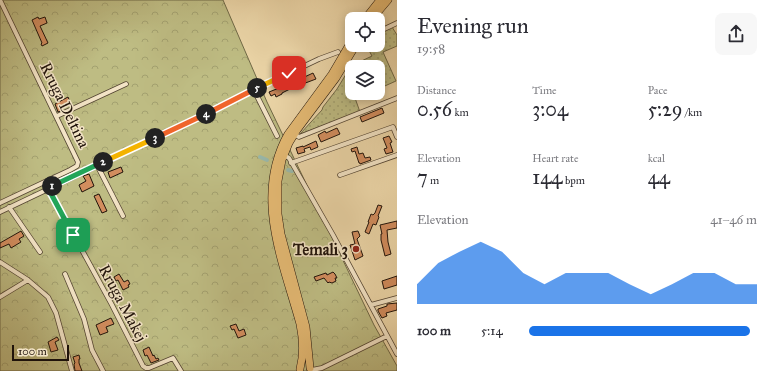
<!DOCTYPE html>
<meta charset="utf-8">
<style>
body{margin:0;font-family:"IM FELL Great Primer",serif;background:#f7f7f7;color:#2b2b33;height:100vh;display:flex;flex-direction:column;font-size:15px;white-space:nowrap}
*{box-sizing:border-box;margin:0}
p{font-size:13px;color:#7c7c81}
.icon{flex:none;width:22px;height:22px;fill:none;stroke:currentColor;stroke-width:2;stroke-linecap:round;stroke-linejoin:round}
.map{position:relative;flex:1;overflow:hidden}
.panel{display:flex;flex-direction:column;background:#fff;width:380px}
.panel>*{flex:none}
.controls{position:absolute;left:345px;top:12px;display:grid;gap:8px}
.controls a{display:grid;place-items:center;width:40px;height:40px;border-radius:8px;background:#fff;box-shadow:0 2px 10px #0003;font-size:20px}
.scale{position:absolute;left:12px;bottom:10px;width:57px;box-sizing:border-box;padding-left:4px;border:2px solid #20130a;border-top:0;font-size:11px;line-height:14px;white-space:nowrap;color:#20130a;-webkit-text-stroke:3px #f3e4c6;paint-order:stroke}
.pin{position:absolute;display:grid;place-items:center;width:34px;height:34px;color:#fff;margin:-17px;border-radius:8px;box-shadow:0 2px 6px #0006}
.km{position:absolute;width:20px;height:20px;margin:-10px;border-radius:50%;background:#222;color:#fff;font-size:11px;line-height:20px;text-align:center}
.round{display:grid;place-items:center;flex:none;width:42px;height:42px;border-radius:8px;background:#f7f7f7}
.head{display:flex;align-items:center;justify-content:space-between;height:68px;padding:0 20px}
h1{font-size:22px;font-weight:600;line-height:30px}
.figures{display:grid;grid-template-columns:repeat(3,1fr);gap:6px;height:68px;padding:4px 20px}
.figures div{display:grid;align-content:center}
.figures b{font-size:20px;font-weight:600}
.figures small{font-size:11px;font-weight:400}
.figures p{font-size:11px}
.chart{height:112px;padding:8px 20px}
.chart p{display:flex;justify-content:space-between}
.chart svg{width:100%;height:72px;margin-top:4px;fill:#1a73e8;opacity:.7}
ul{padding:0 20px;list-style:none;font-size:13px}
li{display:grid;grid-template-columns:64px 48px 1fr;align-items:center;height:30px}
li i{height:10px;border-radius:5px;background:#1a73e8}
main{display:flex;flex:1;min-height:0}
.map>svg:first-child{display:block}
</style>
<main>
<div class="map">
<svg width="397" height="371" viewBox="0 0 397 371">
<defs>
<pattern id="grass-dots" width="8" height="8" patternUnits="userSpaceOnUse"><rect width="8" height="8" fill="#bebc83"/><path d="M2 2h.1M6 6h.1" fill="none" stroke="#a3a170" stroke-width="1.8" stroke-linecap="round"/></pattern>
<pattern id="forest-crowns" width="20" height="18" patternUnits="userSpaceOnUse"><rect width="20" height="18" fill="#bebc83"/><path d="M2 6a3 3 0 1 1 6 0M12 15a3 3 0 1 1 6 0" fill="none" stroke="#a3a170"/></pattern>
</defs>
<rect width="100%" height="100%" fill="#ecd6a8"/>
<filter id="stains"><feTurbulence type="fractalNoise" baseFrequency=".005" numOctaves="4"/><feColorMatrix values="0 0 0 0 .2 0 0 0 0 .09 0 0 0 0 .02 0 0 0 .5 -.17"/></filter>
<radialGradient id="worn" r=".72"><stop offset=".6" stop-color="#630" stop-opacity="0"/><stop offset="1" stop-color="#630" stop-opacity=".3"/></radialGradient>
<!-- grass -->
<path fill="url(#grass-dots)" stroke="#6f6846" d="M392,27L397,35V46L383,52L396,81L378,89V67H352V93H367L355,98L360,112L300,134L322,110L323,107L337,89L351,66L372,56L366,45H378V33Z"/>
<!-- forest -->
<path fill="url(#forest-crowns)" stroke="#6f6846" d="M0,0H223L267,102L374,325L397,366V371H0Z"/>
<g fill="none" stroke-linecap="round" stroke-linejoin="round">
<!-- canal -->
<path stroke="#99b9ac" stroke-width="4" d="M260,157L267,160
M288,170L292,171"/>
</g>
<!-- building -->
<path fill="#d28d5e" stroke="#20130a" d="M38,17L39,19L45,17L47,23L40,26L48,43L42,46L41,44L42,43L32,20Z
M313,73L316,79L300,85L298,80Z
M291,84L292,88L282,93V94L276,97L275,94L271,96L269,92L279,88L280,89Z
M68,97L71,104L60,109L61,111L58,112L55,104Z
M382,108L384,113L362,122L360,117Z
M337,128L340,134L321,142L318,135L325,131L326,133Z
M389,136L392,142L390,143L393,152L386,154L384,149L387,148L383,138Z
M316,141L318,147L311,150L310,147L304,149L305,152L298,154L296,148L303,146V147Z
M357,147L359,154L363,153L365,158L370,157L371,160L360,164V163H359L355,151L352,152L351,149Z
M121,167L123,172L110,178L108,172Z
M89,174L94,186L82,192L79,185L86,181L83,176Z
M99,194L107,211L102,213L94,196Z
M378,205L382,206L378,216L379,217L376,225L373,224L369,234L365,232L369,222H368L371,214L373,215L375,213Z
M397,221V228L387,230L388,242L391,254L385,256L381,240V234H382L380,225Z
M21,231L24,236L19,239L21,242L11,248L9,244L0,248V243Z
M358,231L360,236L357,239L363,256L355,260L350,245L355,244L352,232Z
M333,272L335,274L337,278H335L336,281L332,283L329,282L328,283L324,278L316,281L314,277L326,273L327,275Z
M119,274L124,282L128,280L130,284L128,285L129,287L123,290L118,280L116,281L114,277Z
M397,276V285L384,289L382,281Z
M397,303V310L386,313L387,316L382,318L378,311V309L387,306V304Z
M111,318L114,324L106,327L108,332L100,335L96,325Z
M236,324L239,331L244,329L246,335L238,338L234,329L232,330L230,326Z
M57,337L59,340L55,342L58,350L51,352L48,342Z
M149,347L153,356L154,355L156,359L158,358L159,360L151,363L147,355L145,356L143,350Z
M79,355L80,359H79V363L82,371H75L74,364L75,363L73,357Z"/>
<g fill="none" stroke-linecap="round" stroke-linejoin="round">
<defs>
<path id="street" d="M378,32L397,23
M254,90L277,136
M57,116L126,84
M294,134L299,137L397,98
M284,155L289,158L333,235L397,354
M291,163L393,127L397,137
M97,165L123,216
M340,175L397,155
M48,188L112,305L143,366L146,368H149L173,358L181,371
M0,203L70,170L77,166L78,162L0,0
M9,207L40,252
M0,212L183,125L254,90L319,59L338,52
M0,262L28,280L48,297L56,313L72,371
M65,274L84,319L92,350L103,371
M0,297L28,280
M371,305L397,298
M312,370L322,368L387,336"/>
<path id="highway" d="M365,19L380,0
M372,19L388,0
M310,368L306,327L281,234L278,214V181L282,160L289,143L297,130L336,78L356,45
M300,369C304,354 303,339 300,324C283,262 253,196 288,134L332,74L352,40"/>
</defs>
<!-- street casing -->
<use href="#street" stroke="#534432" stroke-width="5.5"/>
<!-- highway casing -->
<use href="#highway" stroke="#20130a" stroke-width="8"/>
<!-- street -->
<use href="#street" stroke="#f3e4c6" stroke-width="4"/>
<!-- highway -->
<use href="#highway" stroke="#e6bb74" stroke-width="7"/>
</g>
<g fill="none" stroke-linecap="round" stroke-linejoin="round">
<defs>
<path id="split-1" d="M52,186L48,188L73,235"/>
<path id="split-2" d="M52,186L103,162"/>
<path id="split-3" d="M103,162L155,138"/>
<path id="split-4" d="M155,138L206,114"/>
<path id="split-5" d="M206,114L257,88"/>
<path id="split-6" d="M257,88L289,73"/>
</defs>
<!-- split-1 casing -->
<use href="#split-1" stroke="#fff" stroke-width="8"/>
<!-- split-2 casing -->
<use href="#split-2" stroke="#fff" stroke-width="8"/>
<!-- split-3 casing -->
<use href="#split-3" stroke="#fff" stroke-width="8"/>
<!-- split-4 casing -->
<use href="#split-4" stroke="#fff" stroke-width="8"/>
<!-- split-5 casing -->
<use href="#split-5" stroke="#fff" stroke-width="8"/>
<!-- split-6 casing -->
<use href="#split-6" stroke="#fff" stroke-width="8"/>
<!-- split-1 -->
<use href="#split-1" stroke="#22a559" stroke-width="5"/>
<!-- split-2 -->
<use href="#split-2" stroke="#22a559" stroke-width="5"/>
<!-- split-3 -->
<use href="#split-3" stroke="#f5b400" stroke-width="5"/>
<!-- split-4 -->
<use href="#split-4" stroke="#f0652b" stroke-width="5"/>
<!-- split-5 -->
<use href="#split-5" stroke="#f0652b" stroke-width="5"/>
<!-- split-6 -->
<use href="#split-6" stroke="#f5b400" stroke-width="5"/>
</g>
<!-- markers -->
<circle fill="#8f2418" stroke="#f3e4c6" stroke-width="1.5" cx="356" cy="249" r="4"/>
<g text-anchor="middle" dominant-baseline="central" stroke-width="3" stroke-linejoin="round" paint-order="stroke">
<!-- street labels -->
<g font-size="16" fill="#20130a" stroke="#f3e4c6">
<text transform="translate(65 105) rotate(64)">Rruga Deltina</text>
<text transform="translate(123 303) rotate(62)">Rruga Makej</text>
</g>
<!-- poi labels -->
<g font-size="16" font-weight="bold" fill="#20130a" stroke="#f3e4c6" text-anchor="end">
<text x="348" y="249">Temali 3</text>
</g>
</g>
<rect width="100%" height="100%" filter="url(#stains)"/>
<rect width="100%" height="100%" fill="url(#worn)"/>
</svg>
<div class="controls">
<a><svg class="icon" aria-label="locate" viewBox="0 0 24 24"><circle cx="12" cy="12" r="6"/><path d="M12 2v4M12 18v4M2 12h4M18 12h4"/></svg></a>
<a><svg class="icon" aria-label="layers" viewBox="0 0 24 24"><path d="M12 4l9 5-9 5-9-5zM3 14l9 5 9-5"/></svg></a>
</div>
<div class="scale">100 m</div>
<div class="pin" style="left:73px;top:235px;background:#1e9e55"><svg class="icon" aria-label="arrive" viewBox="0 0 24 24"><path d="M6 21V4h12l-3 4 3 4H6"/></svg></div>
<div class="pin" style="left:289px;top:73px;background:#d93025"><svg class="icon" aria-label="check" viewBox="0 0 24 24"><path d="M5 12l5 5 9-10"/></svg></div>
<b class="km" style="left:52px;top:186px">1</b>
<b class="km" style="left:103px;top:162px">2</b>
<b class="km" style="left:155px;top:138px">3</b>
<b class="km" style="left:206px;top:114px">4</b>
<b class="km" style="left:257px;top:88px">5</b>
</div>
<section class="panel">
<div class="head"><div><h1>Evening run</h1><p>19:58</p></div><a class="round"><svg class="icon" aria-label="share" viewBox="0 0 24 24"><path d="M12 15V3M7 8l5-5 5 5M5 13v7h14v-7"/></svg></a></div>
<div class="figures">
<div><p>Distance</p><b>0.56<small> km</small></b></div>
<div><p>Time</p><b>3:04</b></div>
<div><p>Pace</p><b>5:29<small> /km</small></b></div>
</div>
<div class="figures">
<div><p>Elevation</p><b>7<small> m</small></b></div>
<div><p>Heart rate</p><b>144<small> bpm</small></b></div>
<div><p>kcal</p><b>44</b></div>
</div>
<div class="chart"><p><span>Elevation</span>41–46 m</p>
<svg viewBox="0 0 160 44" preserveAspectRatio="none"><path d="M0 44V32L10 19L20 12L30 6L40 12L50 25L60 32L70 25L80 25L90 25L100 32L110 38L120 32L130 25L140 25L150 32L160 32V44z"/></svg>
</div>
<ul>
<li><b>100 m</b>5:14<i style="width:97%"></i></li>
</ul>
</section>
</main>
